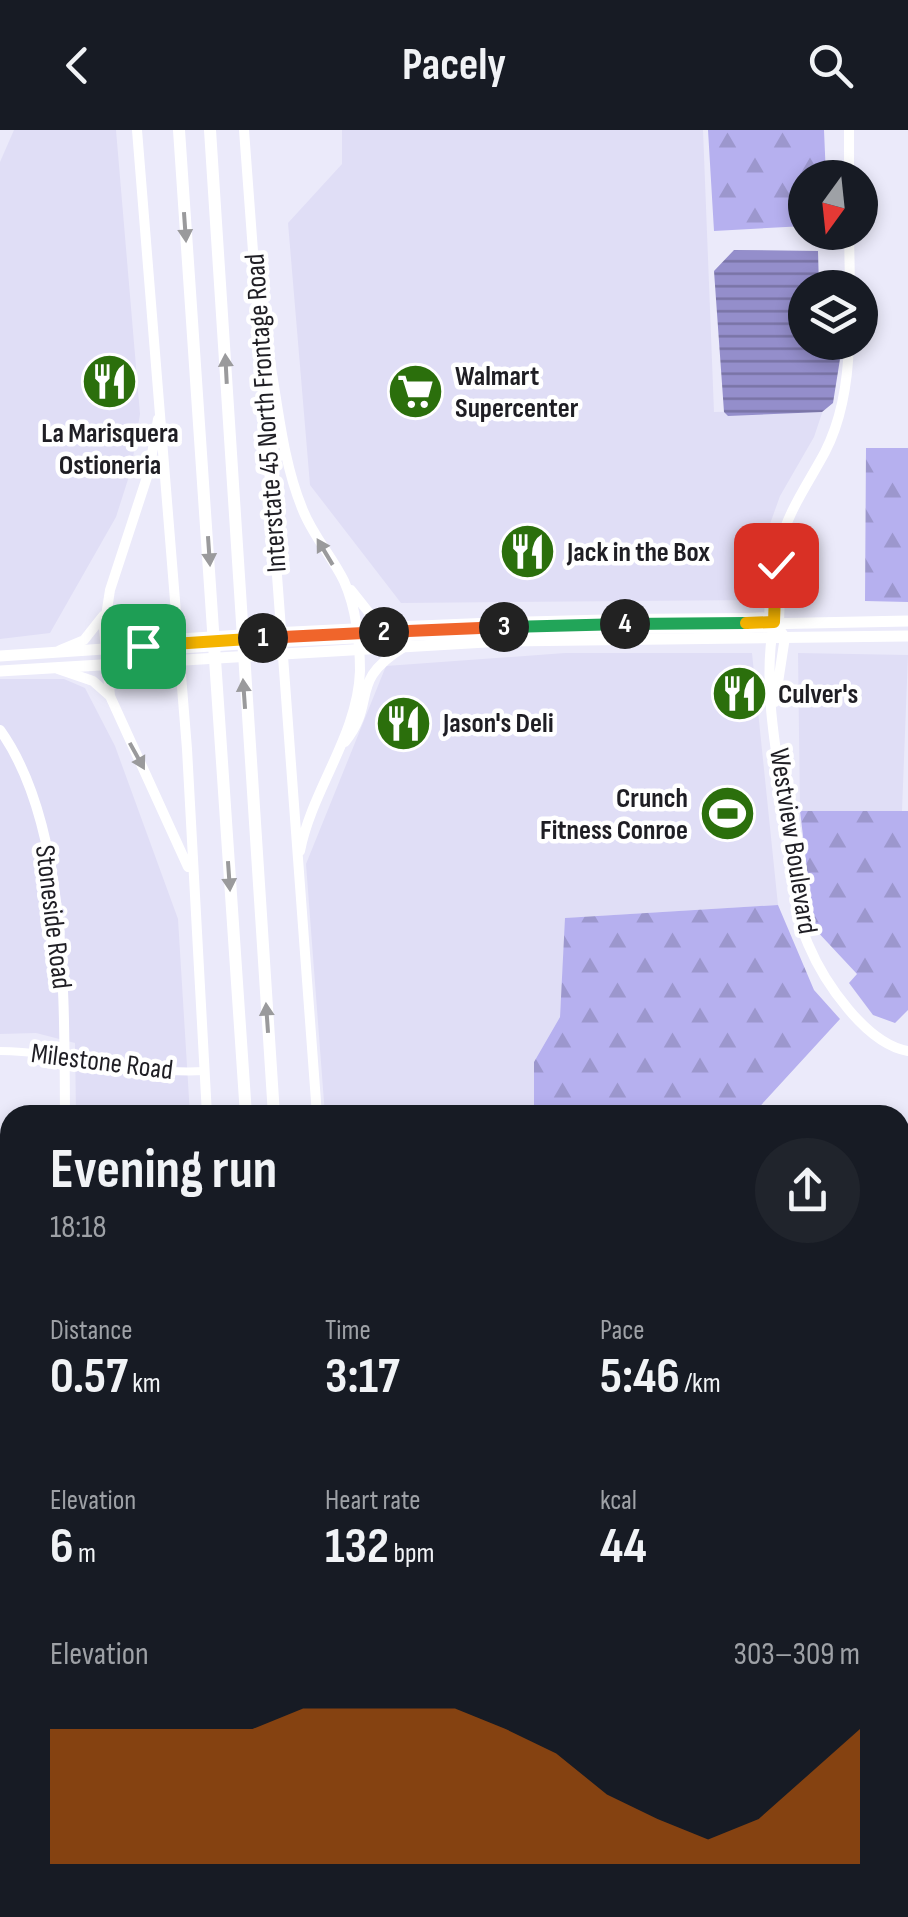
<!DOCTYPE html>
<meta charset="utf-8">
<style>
body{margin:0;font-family:"Sofia Sans Condensed",sans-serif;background:#20242c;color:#f1f3f6;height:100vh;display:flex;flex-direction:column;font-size:38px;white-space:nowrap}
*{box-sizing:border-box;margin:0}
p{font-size:32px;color:#9ea1a6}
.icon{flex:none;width:55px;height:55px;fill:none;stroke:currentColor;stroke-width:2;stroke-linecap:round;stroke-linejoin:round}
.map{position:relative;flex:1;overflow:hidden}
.drawer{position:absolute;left:0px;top:975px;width:910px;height:812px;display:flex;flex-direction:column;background:#171b24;border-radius:30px 30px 0 0;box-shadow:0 5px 15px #0003}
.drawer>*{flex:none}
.needle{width:65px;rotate:195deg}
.fabs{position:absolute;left:788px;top:30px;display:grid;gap:20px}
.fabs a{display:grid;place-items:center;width:90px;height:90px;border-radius:50%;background:#171b24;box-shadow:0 5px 15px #0003;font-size:50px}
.pin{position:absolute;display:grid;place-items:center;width:85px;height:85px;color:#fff;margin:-42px;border-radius:20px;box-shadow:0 5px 15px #0006}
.km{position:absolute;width:50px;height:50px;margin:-25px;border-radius:50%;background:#222;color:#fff;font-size:28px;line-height:50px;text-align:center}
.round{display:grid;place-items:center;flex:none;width:105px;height:105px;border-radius:52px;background:#20242c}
.overview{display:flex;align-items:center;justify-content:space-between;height:170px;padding:0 50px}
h1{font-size:55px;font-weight:700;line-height:75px}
.stats{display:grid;grid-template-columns:repeat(3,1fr);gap:15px;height:170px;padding:10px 50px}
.stats div{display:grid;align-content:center}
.stats b{font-size:50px;font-weight:700}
.stats small{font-size:28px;font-weight:400}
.stats p{font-size:28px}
.chart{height:280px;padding:20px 50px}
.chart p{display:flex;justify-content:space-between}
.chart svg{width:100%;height:180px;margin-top:10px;fill:#b45309;opacity:.7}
header{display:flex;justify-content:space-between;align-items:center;height:130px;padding:0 50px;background:#171b24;font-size:45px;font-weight:700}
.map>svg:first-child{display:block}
</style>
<header><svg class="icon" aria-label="back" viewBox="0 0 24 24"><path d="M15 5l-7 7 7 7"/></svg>Pacely<svg class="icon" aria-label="search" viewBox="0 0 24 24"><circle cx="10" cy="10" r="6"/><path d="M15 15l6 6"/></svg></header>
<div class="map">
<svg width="908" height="1787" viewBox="0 0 908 1787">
<defs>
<pattern id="forest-firs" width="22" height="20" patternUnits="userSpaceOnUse" patternTransform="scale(2.5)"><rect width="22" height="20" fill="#b6b0ef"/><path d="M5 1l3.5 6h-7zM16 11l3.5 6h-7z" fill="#9c97cd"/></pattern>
<pattern id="water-rules" width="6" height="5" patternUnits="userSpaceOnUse" patternTransform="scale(2.5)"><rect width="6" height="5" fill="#948ecb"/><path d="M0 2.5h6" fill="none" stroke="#7873a5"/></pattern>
</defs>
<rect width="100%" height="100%" fill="#ebeafa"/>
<!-- built -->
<path fill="#e0def6" d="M14,0H116L140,284L131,340L116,387L50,503L0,509V32Z
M342,0H703L714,282L823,280L814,307L780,366L765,408L757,470L401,473L310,355L288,93L342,34Z
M565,523H752L778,775L566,788L560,887L534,932V985H325L306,734L386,536Z
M798,523L908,525L902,681H800Z
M0,549H64L85,558L115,616L178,789L190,985H76L75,913L36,903L0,904Z"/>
<!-- forest -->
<path fill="url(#forest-firs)" d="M708,0H824L826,47L805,48V96L714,101Z
M866,318H908V472L865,471Z
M800,681H908V880L895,893L873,885L849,853L857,844L814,798Z
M778,775L814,860L840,889L752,985H534V932L560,887L565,788Z
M0,1211H10V1505H0Z
M900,1241H908V1522L900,1521Z
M383,1778H637V1787H384Z"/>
<!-- water -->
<path fill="url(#water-rules)" d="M734,120L818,121L819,157L805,158V212L825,213L840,229L833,273L822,282L728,286L724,282L714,141Z"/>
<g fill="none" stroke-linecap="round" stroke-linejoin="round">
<!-- street -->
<path stroke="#fff" stroke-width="8" d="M0,921C70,922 134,945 205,941
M900,1696H908
M815,1778V1787
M704,1787V1778"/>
<!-- secondary -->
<path stroke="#fff" stroke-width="10" d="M137,0L187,619L207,985
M244,0L317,985
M849,0V48
M849,102L850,158
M849,212C848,250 842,289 825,322C808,354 787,382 779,418C773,443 778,469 774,493C761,557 779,636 788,702C792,739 793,780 808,814C824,852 866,914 908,921
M268,221C278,273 282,329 302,378C312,405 332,426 344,451C356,477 360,513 360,541C358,605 312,659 300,721
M158,289L149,341L110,460L104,499L110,566L188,737
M351,460L374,489L398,499
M774,492L785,507L775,572
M60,520L84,510L103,486
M58,539L93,551L110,566
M0,600C68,695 64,871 65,985
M345,612C378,570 347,552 404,517
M0,1174H10
M0,1189H10
M251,1778L252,1787
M355,1778L356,1787"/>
<!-- primary -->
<path stroke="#fff" stroke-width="11" d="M0,526L356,502L908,491
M0,541L503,511L908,506"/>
<!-- highway -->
<path stroke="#fff" stroke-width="12" d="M179,0L246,985
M210,0L274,985
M290,1778V1787
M317,1778V1787
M349,1787V1778"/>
</g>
<!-- one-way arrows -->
<defs><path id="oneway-solid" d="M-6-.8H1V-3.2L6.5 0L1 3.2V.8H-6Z" transform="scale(2.5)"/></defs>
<g fill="#9a9a9c">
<use href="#oneway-solid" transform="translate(185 97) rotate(86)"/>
<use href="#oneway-solid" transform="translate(226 239) rotate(-93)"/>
<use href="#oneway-solid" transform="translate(209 421) rotate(86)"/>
<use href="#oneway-solid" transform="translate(325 422) rotate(-121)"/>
<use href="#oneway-solid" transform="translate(244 564) rotate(-94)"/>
<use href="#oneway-solid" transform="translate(137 626) rotate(61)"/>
<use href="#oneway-solid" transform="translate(229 746) rotate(86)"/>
<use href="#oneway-solid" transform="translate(267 888) rotate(-94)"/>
</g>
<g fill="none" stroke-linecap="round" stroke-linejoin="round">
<defs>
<path id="split-1" d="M143,516L263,508"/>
<path id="split-2" d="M263,508L384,502"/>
<path id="split-3" d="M384,502L504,497"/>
<path id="split-4" d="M504,497L625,494"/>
<path id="split-5" d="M625,494L746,493"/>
<path id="split-6" d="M746,493L774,492L776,435"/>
</defs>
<!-- split-1 casing -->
<use href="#split-1" stroke="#fff" stroke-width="20"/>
<!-- split-2 casing -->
<use href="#split-2" stroke="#fff" stroke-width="20"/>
<!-- split-3 casing -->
<use href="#split-3" stroke="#fff" stroke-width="20"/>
<!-- split-4 casing -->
<use href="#split-4" stroke="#fff" stroke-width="20"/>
<!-- split-5 casing -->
<use href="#split-5" stroke="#fff" stroke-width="20"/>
<!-- split-6 casing -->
<use href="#split-6" stroke="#fff" stroke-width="20"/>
<!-- split-1 -->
<use href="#split-1" stroke="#f5b400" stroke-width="12"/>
<!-- split-2 -->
<use href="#split-2" stroke="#f0652b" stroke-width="12"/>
<!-- split-3 -->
<use href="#split-3" stroke="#f0652b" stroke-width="12"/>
<!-- split-4 -->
<use href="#split-4" stroke="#22a559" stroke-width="12"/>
<!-- split-5 -->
<use href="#split-5" stroke="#22a559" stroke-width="12"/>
<!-- split-6 -->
<use href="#split-6" stroke="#f5b400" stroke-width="12"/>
</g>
<!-- icons -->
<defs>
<symbol id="restaurant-disc" viewBox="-11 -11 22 22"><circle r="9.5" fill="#2b6f0c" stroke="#fff"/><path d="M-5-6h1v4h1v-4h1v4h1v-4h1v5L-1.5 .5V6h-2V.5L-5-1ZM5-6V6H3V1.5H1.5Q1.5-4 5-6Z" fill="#fff"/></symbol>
<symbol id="supermarket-disc" viewBox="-11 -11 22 22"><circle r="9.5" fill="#2b6f0c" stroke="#fff"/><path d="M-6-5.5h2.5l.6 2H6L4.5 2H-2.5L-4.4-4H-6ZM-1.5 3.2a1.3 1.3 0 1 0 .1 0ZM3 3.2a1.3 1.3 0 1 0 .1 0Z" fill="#fff"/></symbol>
<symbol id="stadium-disc" viewBox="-11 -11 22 22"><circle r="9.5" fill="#2b6f0c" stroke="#fff"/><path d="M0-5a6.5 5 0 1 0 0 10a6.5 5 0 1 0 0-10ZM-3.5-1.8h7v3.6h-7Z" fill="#fff"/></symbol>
</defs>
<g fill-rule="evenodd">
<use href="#restaurant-disc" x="78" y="220" width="63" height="63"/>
<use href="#supermarket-disc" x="384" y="230" width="63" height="63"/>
<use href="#restaurant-disc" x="496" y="390" width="63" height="63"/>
<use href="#restaurant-disc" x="708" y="532" width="63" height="63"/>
<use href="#restaurant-disc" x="372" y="562" width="63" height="63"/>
<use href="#stadium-disc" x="696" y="652" width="63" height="63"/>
</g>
<g text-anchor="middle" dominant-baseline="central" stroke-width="9" stroke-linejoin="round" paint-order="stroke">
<!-- poi labels -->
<g font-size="28" font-weight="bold" fill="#1f1e24" stroke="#fff" text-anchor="start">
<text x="455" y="246">Walmart<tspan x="455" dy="32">Supercenter</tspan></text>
<text x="110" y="303" text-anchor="middle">La Marisquera<tspan x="110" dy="32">Ostioneria</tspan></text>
<text x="567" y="422">Jack in the Box</text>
<text x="778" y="564">Culver's</text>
<text x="443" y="593">Jason's Deli</text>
<text x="688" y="668" text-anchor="end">Crunch<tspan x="688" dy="32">Fitness Conroe</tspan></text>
</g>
<!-- street labels -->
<g font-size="28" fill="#1f1e24" stroke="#fff">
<text transform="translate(266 283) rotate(-94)">Interstate 45 North Frontage Road</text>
<text transform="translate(793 711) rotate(81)">Westview Boulevard</text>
<text transform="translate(53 787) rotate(83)">Stoneside Road</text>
<text transform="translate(102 932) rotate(7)">Milestone Road</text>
</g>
</g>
</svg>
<div class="fabs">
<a><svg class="needle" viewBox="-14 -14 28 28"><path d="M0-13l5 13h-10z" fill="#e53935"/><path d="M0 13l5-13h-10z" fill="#9ea1a6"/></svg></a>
<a><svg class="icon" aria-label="layers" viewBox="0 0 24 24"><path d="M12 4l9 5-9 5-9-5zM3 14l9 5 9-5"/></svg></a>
</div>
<div class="pin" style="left:143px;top:516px;background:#1e9e55"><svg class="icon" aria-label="arrive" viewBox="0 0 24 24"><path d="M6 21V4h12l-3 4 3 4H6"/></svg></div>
<div class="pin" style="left:776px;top:435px;background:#d93025"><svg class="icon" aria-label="check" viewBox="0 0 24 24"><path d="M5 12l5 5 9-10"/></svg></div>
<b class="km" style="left:263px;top:508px">1</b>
<b class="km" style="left:384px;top:502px">2</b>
<b class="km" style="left:504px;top:497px">3</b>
<b class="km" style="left:625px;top:494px">4</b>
<section class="drawer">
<div class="overview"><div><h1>Evening run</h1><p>18:18</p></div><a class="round"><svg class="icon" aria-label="share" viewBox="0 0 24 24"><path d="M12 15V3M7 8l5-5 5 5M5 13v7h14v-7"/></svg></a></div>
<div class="stats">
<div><p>Distance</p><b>0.57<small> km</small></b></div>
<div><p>Time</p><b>3:17</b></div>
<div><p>Pace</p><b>5:46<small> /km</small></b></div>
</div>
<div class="stats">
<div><p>Elevation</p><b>6<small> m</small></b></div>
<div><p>Heart rate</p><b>132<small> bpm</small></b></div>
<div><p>kcal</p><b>44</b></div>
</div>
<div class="chart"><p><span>Elevation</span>303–309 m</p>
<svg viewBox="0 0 160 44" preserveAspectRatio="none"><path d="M0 44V11L10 11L20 11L30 11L40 11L50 6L60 6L70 6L80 6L90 11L100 17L110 27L120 33L130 38L140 33L150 22L160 11V44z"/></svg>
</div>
</section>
</div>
